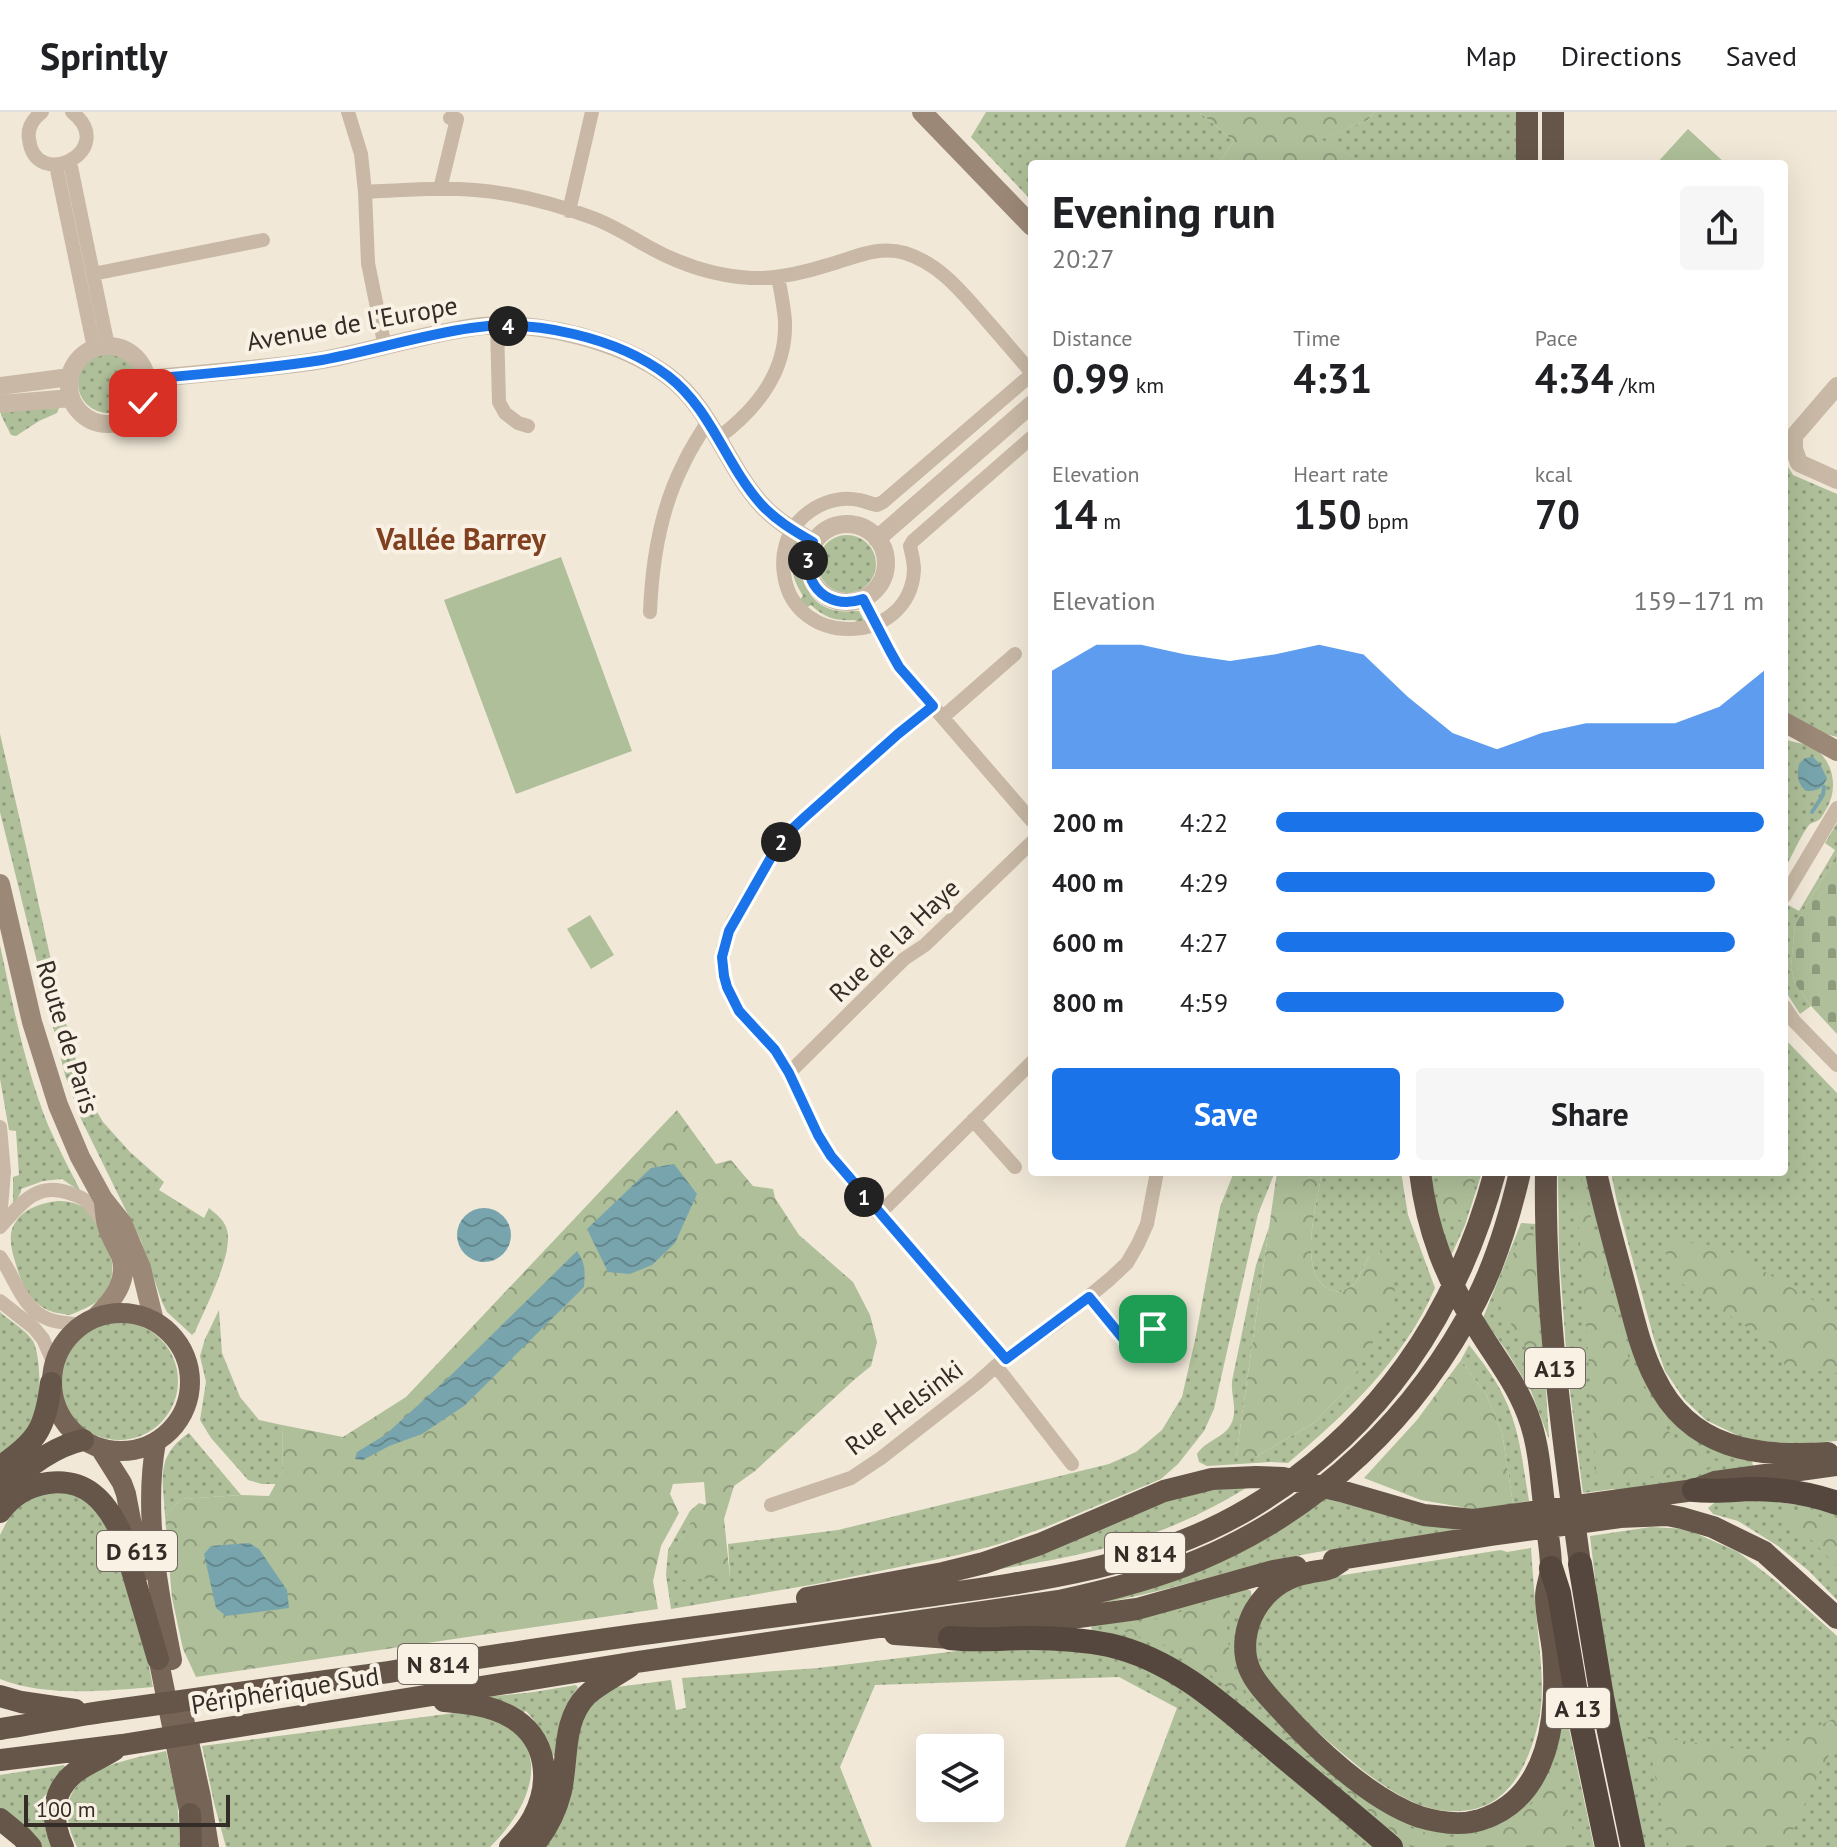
<!DOCTYPE html>
<meta charset="utf-8">
<style>
body{margin:0;font-family:"PT Sans",sans-serif;background:#f6f6f6;color:#202124;height:100vh;display:flex;flex-direction:column;font-size:30px;white-space:nowrap}
*{box-sizing:border-box;margin:0}
p{font-size:26px;color:#757577}
.icon{flex:none;width:44px;height:44px;fill:none;stroke:currentColor;stroke-width:2;stroke-linecap:round;stroke-linejoin:round}
.map{position:relative;flex:1;overflow:hidden}
.side{position:absolute;left:1028px;top:48px;width:760px;height:1016px;display:flex;flex-direction:column;background:#fff;border-radius:8px;box-shadow:0 8px 32px #0002}
.side>*{flex:none}
.buttons{position:absolute;left:916px;top:1622px;display:grid;gap:16px}
.buttons a{display:grid;place-items:center;width:88px;height:88px;border-radius:8px;background:#fff;box-shadow:0 8px 32px #0002;font-size:40px}
.scale{position:absolute;left:24px;bottom:20px;width:206px;box-sizing:border-box;padding-left:8px;border:4px solid #342c26;border-top:0;font-size:22px;line-height:28px;white-space:nowrap;color:#342c26;-webkit-text-stroke:6px #f8f1e4;paint-order:stroke}
.pin{position:absolute;display:grid;place-items:center;width:68px;height:68px;color:#fff;margin:-34px;border-radius:16px;box-shadow:0 4px 12px #0006}
.km{position:absolute;width:40px;height:40px;margin:-20px;border-radius:50%;background:#222;color:#fff;font-size:22px;line-height:40px;text-align:center}
.round{display:grid;place-items:center;flex:none;width:84px;height:84px;border-radius:8px;background:#f6f6f6}
.overview{display:flex;align-items:center;justify-content:space-between;height:136px;padding:0 24px}
h1{font-size:44px;font-weight:700;line-height:60px}
.stats{display:grid;grid-template-columns:repeat(3,1fr);gap:12px;height:136px;padding:8px 24px}
.stats div{display:grid;align-content:center}
.stats b{font-size:40px;font-weight:700}
.stats small{font-size:22px;font-weight:400}
.stats p{font-size:22px}
.chart{height:224px;padding:16px 24px}
.chart p{display:flex;justify-content:space-between}
.chart svg{width:100%;height:144px;margin-top:8px;fill:#1a73e8;opacity:.7}
.primary-button{display:flex;gap:16px;margin-top:auto;padding:16px 24px}
.primary-button a{flex:1;height:92px;border-radius:8px;background:#1a73e8;color:#fff;font-size:32px;font-weight:700;line-height:92px;text-align:center}
.primary-button a+a{background:#f6f6f6;color:#202124}
ul{padding:0 24px;list-style:none;font-size:26px}
li{display:grid;grid-template-columns:128px 96px 1fr;align-items:center;height:60px}
li i{height:20px;border-radius:10px;background:#1a73e8}
header{display:flex;align-items:center;gap:48px;box-sizing:border-box;height:112px;padding:0 40px;background:#fff;border-bottom:2px solid #e0e0e0}
header strong{font-size:38px}
nav{display:flex;gap:44px;margin-inline-start:auto;font-size:28px}
.map>svg:first-child{display:block}
</style>
<header>
<strong>Sprintly</strong>
<nav><a>Map</a><a>Directions</a><a>Saved</a></nav>
</header>
<div class="map">
<svg width="1837" height="1735" viewBox="0 0 1837 1735">
<defs>
<pattern id="green-dots" width="8" height="8" patternUnits="userSpaceOnUse" patternTransform="scale(2)"><rect width="8" height="8" fill="#aebf99"/><path d="M2 2h.1M6 6h.1" fill="none" stroke="#8e9b7d" stroke-width="1.8" stroke-linecap="round"/></pattern>
<pattern id="forest-crowns" width="20" height="18" patternUnits="userSpaceOnUse" patternTransform="scale(2)"><rect width="20" height="18" fill="#aebf99"/><path d="M2 6a3 3 0 1 1 6 0M12 15a3 3 0 1 1 6 0" fill="none" stroke="#8e9b7d"/></pattern>
<pattern id="cemetery-stones" width="16" height="16" patternUnits="userSpaceOnUse" patternTransform="scale(2)"><rect width="16" height="16" fill="#aebf99"/><path d="M2 7V4a2 2 0 0 1 4 0v3zM10 15v-3a2 2 0 0 1 4 0v3z" fill="#8e9b7d"/></pattern>
<pattern id="water-waves" width="16" height="10" patternUnits="userSpaceOnUse" patternTransform="scale(2)"><rect width="16" height="10" fill="#78a5ad"/><path d="M0 5q4-4 8 0t8 0" fill="none" stroke="#63878d"/></pattern>
</defs>
<rect width="100%" height="100%" fill="#f1e8d8"/>
<!-- green -->
<path fill="url(#green-dots)" d="M986,0H1199L1234,29L1218,52H1032V89L971,25Z
M1374,0H1520L1519,52H1365L1320,27L1368,8Z
M78 271a30 30 0 1 1 60 0a30 30 0 1 1-60 0Z
M59,296L57,301L39,309L16,324L11,323L1,303V299Z
M1784,348L1793,363L1837,382V625L1822,621L1784,599Z
M818 452a29 29 0 1 1 58 0a29 29 0 1 1-58 0Z
M796,426L802,431C799,461 803,493 839,499C845,500 852,499 859,499L865,510L859,512L855,508C835,509 825,506 811,493L806,496L799,488L803,484C793,468 789,454 793,436L790,435Z
M0,622L28,743L59,885L84,978L103,1010L130,1040L164,1070L159,1078L204,1106L209,1096C216,1102 223,1107 226,1115C236,1138 205,1196 195,1220L192,1223L167,1200L162,1190L141,1129L81,1007L65,963L0,700Z
M1784,626C1797,634 1806,628 1818,639C1835,654 1837,678 1827,696C1824,700 1823,704 1820,707C1817,710 1812,710 1809,713C1801,723 1791,746 1784,758Z
M1837,711V742L1795,813L1791,855L1795,872L1811,894L1800,902L1784,877V802L1788,793L1799,799L1835,738L1825,731Z
M0,833C13,894 25,955 48,1013C58,1036 70,1058 81,1080L62,1067L43,1069L21,1077V1080L13,1094V1065L19,1063L16,1019L9,1018L0,967Z
M1784,926L1837,981V1329L1796,1332L1745,1327L1706,1308L1684,1287L1665,1259L1654,1227L1617,1090L1611,1060H1784Z
M1234,1060H1275L1258,1102L1214,1297L1204,1319L1178,1352L1161,1367L1046,1415L999,1432L958,1443L816,1472L671,1497L666,1463L668,1438L690,1399L699,1391L706,1393L677,1432L730,1465L728,1432L838,1418L1109,1352L1136,1340L1162,1318L1182,1285L1195,1228L1220,1095Z
M1323,1060H1401L1408,1103L1435,1176C1404,1248 1346,1302 1288,1351L1271,1350L1207,1354L1199,1350L1197,1342C1208,1325 1232,1326 1234,1301C1235,1291 1231,1281 1232,1269L1256,1153L1269,1115L1236,1345H1256L1315,1310L1349,1274L1370,1142L1355,1172L1341,1180C1335,1179 1328,1178 1324,1174C1299,1154 1317,1092 1321,1064Z
M1427,1060H1482L1465,1113L1450,1146Z
M1558,1060H1588L1612,1157L1687,1321L1741,1347L1752,1349L1753,1354L1751,1357L1621,1380L1614,1377L1583,1381L1568,1264L1559,1141Z
M57,1089C65,1089 74,1090 81,1094C86,1096 90,1103 93,1107C115,1135 125,1178 86,1196C81,1198 74,1202 69,1203C67,1203 59,1201 57,1201C30,1195 21,1171 14,1146C11,1135 8,1121 15,1111C24,1096 42,1091 57,1089Z
M1521,1111L1536,1112L1549,1327L1531,1279L1506,1238L1483,1206Z
M219,1198L222,1241L240,1285L259,1308L282,1313L283,1358L276,1372H262L248,1368L211,1326L200,1308L206,1270L200,1244L205,1227Z
M0,1200C11,1210 25,1217 33,1229C41,1243 42,1297 34,1310C26,1323 10,1337 0,1348Z
M60 1269a59 59 0 1 1 118 0a59 59 0 1 1-118 0Z
M1469,1233C1482,1249 1495,1266 1504,1285C1520,1317 1523,1355 1529,1389L1513,1392L1502,1320L1486,1282L1461,1248Z
M189,1321L241,1383L181,1387L165,1404C163,1367 155,1344 189,1321Z
M1251,1373C1220,1392 1186,1410 1151,1422C1096,1442 1035,1451 977,1461L1187,1381Z
M75,1379L104,1400L148,1549L153,1575C105,1579 45,1585 0,1567V1423C21,1381 30,1381 75,1379Z
M1329,1384L1506,1415C1441,1423 1376,1430 1312,1441C1239,1454 1170,1480 1097,1492L1182,1465L1285,1413Z
M1739,1385L1837,1398V1488L1809,1459L1778,1434L1738,1409L1713,1402L1708,1396L1718,1388Z
M1651,1415L1686,1417L1738,1440L1777,1470L1837,1524V1735H1642L1601,1518L1590,1424Z
M1531,1436C1533,1465 1535,1493 1538,1521C1541,1551 1545,1582 1538,1612C1528,1654 1508,1697 1460,1699C1443,1700 1429,1697 1413,1690C1382,1676 1355,1652 1329,1630C1305,1608 1256,1572 1256,1537C1255,1500 1276,1484 1306,1469L1501,1438L1507,1440Z
M1245,1476L1251,1479L1257,1578L1427,1712L1511,1697L1564,1593L1594,1735H1403L1278,1627L1094,1520L1091,1516L1093,1513Z
M1030,1534L1088,1537L1153,1558L1191,1582L1378,1735H1125L1177,1596L1119,1565L875,1573L840,1655L872,1735H543L583,1604L592,1590L609,1576L671,1568L676,1598L686,1596L682,1566L818,1556L957,1539Z
M576,1573L578,1576C561,1594 562,1622 558,1645L551,1643C547,1625 539,1613 526,1599L521,1601L486,1585L534,1580Z
M454,1601C466,1602 481,1602 492,1606C558,1633 529,1698 490,1735H226L214,1691L202,1634Z
M166,1639L177,1685L180,1735H77C42,1662 112,1651 166,1639Z
M64,1653L66,1656L57,1735H41L0,1697V1663Z"/>
<!-- forest -->
<path fill="url(#forest-crowns)" d="M1199,0H1374L1368,8L1321,27L1365,52H1218L1234,29Z
M677,998L716,1052L731,1048L753,1074L773,1077L775,1086L799,1123L853,1170L870,1203L877,1230L871,1254L855,1267L755,1359L734,1374L724,1407L730,1465L680,1468L677,1432L706,1392L704,1370L673,1372L670,1382L679,1401L661,1434L653,1469L658,1497L196,1565L183,1537L172,1486L165,1404L181,1387L241,1383L269,1384L283,1358L282,1313L343,1325L406,1285Z
M1277,1060H1323L1321,1064C1317,1092 1299,1154 1324,1174C1328,1178 1335,1179 1341,1180L1355,1172L1370,1142L1378,1134L1395,1175L1394,1192L1349,1274L1315,1310L1256,1345H1236Z
M1437,1060H1478L1462,1109L1441,1100Z
M1575,1060H1579L1630,1251L1669,1320L1723,1353L1672,1363L1597,1369Z
M1533,1118L1542,1260L1495,1187L1522,1120Z
M1661,1128L1720,1134L1837,1202V1261L1786,1255L1772,1232L1675,1167Z
M1461,1248L1486,1282L1502,1320L1513,1392L1478,1398L1421,1388L1364,1366L1417,1308Z
M1798,1397L1837,1411V1455L1813,1429L1779,1410L1778,1399Z
M1228,1486L1227,1519L1231,1552L1249,1592L1176,1537L1119,1518Z
M1837,1605V1629L1819,1661L1785,1735H1669L1647,1623L1727,1636L1768,1638Z
M1290,1622L1395,1708L1417,1719L1451,1725L1494,1715L1530,1694L1557,1657L1577,1735H1411L1284,1626Z"/>
<!-- cemetery -->
<path fill="url(#cemetery-stones)" d="M1837,742V922L1811,894L1795,872L1791,855L1795,813Z"/>
<!-- pitch -->
<path fill="#aebf99" d="M1688,17L1726,52H1656Z
M561,445L632,639L516,682L444,488Z
M590,803L614,843L591,857L567,817Z"/>
<!-- water -->
<path fill="url(#water-waves)" d="M1813,645L1820,652L1827,666C1823,677 1817,679 1806,679C1797,671 1797,663 1799,652L1805,646Z
M674,1052L697,1082L675,1131L652,1153L630,1162L608,1160L587,1117L651,1056Z
M457 1123a27 27 0 1 1 54 0a27 27 0 1 1-54 0Z
M577,1139C586,1152 585,1160 584,1175L464,1294L422,1322L389,1334L363,1348L355,1347L357,1340L385,1323L448,1266Z
M249,1431L259,1437L287,1478L289,1496L226,1504L216,1496L204,1442L211,1434Z"/>
<g fill="none" stroke-linecap="round" stroke-linejoin="round">
<!-- stream -->
<path stroke="#78a5ad" stroke-width="4" d="M1784,635L1785,636
M1812,700L1823,683L1824,675"/>
<!-- minor -->
<path stroke="#c8b8a5" stroke-width="14" d="M42,0C33,7 27,16 29,27C35,81 120,38 72,0
M348,0L361,42L365,80L368,151L385,235
M70,50L108,234
M56,53L94,236
M440,77L457,7L450,6
M365,80C402,78 439,75 475,78C515,81 555,92 593,106C612,113 629,124 647,134C679,152 714,164 751,166C777,167 803,161 828,153C854,146 877,133 905,141C941,152 964,183 988,210C1003,227 1017,244 1032,261
M569,99L592,0
M93,162L263,128
M497,214L499,290L505,301L518,311L528,314
M1032,262L883,390L877,393C871,392 865,389 859,388C837,383 813,393 798,410C786,424 781,443 784,462C794,538 910,534 914,458C914,450 912,442 910,434L913,429L1032,325
M718,326C757,297 787,260 785,209C784,195 781,180 778,165
M863,487L890,539L899,555L1032,709
M650,500C652,450 660,398 683,353C690,337 700,323 708,309
M933,594L898,622L791,718L774,740L733,809L723,836L724,864L732,887L739,899L775,938L789,961L818,1023L831,1044L1006,1247
M943,605L1015,542
M1784,785L1837,696
M1784,894L1794,909L1837,953
M789,961L904,847L925,833L1032,730
M973,1008L1015,1055
M0,1015L4,1060L0,1107
M879,1102L1032,950
M0,1115C20,1093 36,1069 69,1081C75,1083 82,1085 86,1089C94,1096 100,1106 106,1114
M0,1145C15,1165 22,1197 48,1207C58,1211 70,1211 81,1213
M1089,1185L1130,1235L1153,1217
M0,1189L34,1216L43,1227L54,1252
M996,1254L1072,1352
M771,1393L851,1366L881,1346L977,1271L996,1254L1058,1210L1110,1167L1127,1151L1138,1132L1147,1112L1157,1060"/>
<!-- tertiary -->
<path stroke="#c8b8a5" stroke-width="18" d="M69 273a39 39 0 1 1 78 0a39 39 0 1 1-78 0Z
M147,267C181,264 216,260 250,257C276,254 302,252 328,247C380,237 431,220 483,214C541,209 621,229 668,264C711,296 725,351 760,391C775,408 794,419 813,430
M0,274L70,265
M1837,274L1794,324V337L1799,351L1837,368
M0,292L71,286
M808 451a39 39 0 1 1 78 0a39 39 0 1 1-78 0Z
M877,427L1032,292"/>
<!-- secondary -->
<path stroke="#9c8876" stroke-width="20" d="M922,0L1032,114
M1784,610L1837,639
M0,772L32,910L58,993L80,1045L103,1087L122,1111L141,1156L154,1209
M96,1205C113,1188 129,1169 121,1144C117,1135 111,1126 108,1116C105,1108 105,1099 104,1091"/>
<!-- primary -->
<path stroke="#766457" stroke-width="20" d="M52 1270a69 69 0 1 1 138 0a69 69 0 1 1-138 0Z
M156,1330C143,1401 158,1478 172,1548
M100,1336L122,1371L126,1382L141,1460
M155,1530L193,1718
M184,1607L201,1685L209,1735"/>
<!-- trunk -->
<path stroke="#66564a" stroke-width="22" d="M1527,52V0
M1553,52V0
M1546,1060C1544,1191 1562,1322 1580,1452
M1596,1060C1605,1102 1617,1143 1628,1185C1635,1212 1642,1241 1655,1266C1689,1337 1757,1346 1828,1341
M0,1355C38,1327 45,1318 51,1271
M0,1381C23,1358 51,1335 83,1328
M0,1400C12,1383 27,1374 48,1371C86,1366 106,1389 121,1421L158,1547
M1346,1446C1341,1449 1336,1453 1331,1456C1324,1459 1315,1459 1308,1461C1285,1465 1267,1478 1255,1498C1245,1515 1242,1538 1249,1556C1255,1571 1268,1584 1278,1595C1313,1634 1370,1688 1420,1705C1440,1711 1460,1714 1480,1708C1551,1686 1558,1602 1553,1539C1551,1521 1546,1503 1546,1485C1546,1475 1551,1465 1551,1455C1551,1438 1547,1419 1545,1401C1541,1371 1540,1340 1531,1312C1520,1276 1497,1248 1478,1217C1446,1167 1427,1119 1420,1060
M1334,1448L1491,1423L1620,1405L1667,1403L1682,1406L1713,1415L1764,1440L1837,1506
M807,1486L943,1461L984,1451L1040,1432L1164,1379L1212,1367L1256,1365L1283,1366L1341,1379L1424,1403L1474,1408L1694,1378L1715,1370L1837,1353
M895,1522L950,1526L969,1520L1137,1497L1273,1459L1296,1455
M0,1584L21,1590L75,1598
M444,1589C466,1591 489,1593 509,1604C548,1625 552,1670 533,1706C527,1717 519,1726 510,1735
M0,1617C34,1612 67,1605 101,1600C186,1588 270,1577 355,1565C454,1550 552,1534 651,1521C736,1510 820,1498 905,1487C1022,1471 1147,1458 1250,1396C1379,1318 1456,1204 1495,1060
M0,1648L122,1633L637,1550L1059,1489C1106,1479 1154,1467 1199,1448C1319,1398 1418,1303 1477,1187C1497,1147 1510,1103 1520,1060
M190,1702L191,1735
M0,1707L22,1725L31,1735
M63,1735C50,1706 51,1676 80,1657C91,1650 103,1645 114,1638
M532,1735C546,1719 556,1699 561,1679C568,1647 562,1608 587,1583C599,1572 616,1564 629,1555"/>
<!-- motorway -->
<path stroke="#55473d" stroke-width="24" d="M1694,1378C1713,1380 1731,1378 1750,1377C1780,1377 1809,1381 1837,1391
M1580,1452L1602,1585L1633,1735
M1551,1456L1559,1481L1582,1616L1607,1735
M950,1526C967,1528 982,1527 999,1527C1035,1525 1073,1526 1109,1533C1176,1548 1227,1597 1278,1640C1316,1672 1354,1703 1391,1735"/>
</g>
<g fill="none" stroke-linecap="round" stroke-linejoin="round">
<defs>
<path id="route" d="M143,291L146,283L147,267C205,262 265,257 322,248C372,239 421,223 471,216C533,207 617,225 668,264C711,297 725,351 760,391C775,408 794,419 813,430C797,467 824,500 863,487L890,539L899,555L933,594L898,622L805,705L791,718L774,740L729,819L722,845L724,864L727,875L739,899L775,938L789,961L818,1023L831,1044L1006,1247L1089,1185L1130,1235L1153,1217"/>
</defs>
<!-- route casing -->
<use href="#route" stroke="#fff" stroke-width="16"/>
<!-- route -->
<use href="#route" stroke="#1a73e8" stroke-width="10"/>
</g>
<g text-anchor="middle" dominant-baseline="central" stroke-width="8" stroke-linejoin="round" paint-order="stroke">
<!-- shield labels -->
<g fill="#f8f1e4" stroke="#6f675f" stroke-width="2">
<rect x="1525" y="1236" width="60" height="40" rx="6"/>
<rect x="97" y="1419" width="80" height="40" rx="6"/>
<rect x="1105" y="1421" width="80" height="40" rx="6"/>
<rect x="398" y="1532" width="80" height="40" rx="6"/>
<rect x="1546" y="1576" width="64" height="40" rx="6"/>
</g>
<g font-size="24" font-weight="bold" fill="#342c26">
<text x="1555" y="1256">A13</text>
<text x="137" y="1439">D 613</text>
<text x="1145" y="1441">N 814</text>
<text x="438" y="1552">N 814</text>
<text x="1578" y="1596">A 13</text>
</g>
<!-- street labels -->
<g font-size="26" fill="#342c26" stroke="#f8f1e4">
<text transform="translate(352 211) rotate(-10)">Avenue de l'Europe</text>
<text transform="translate(894 828) rotate(-43)">Rue de la Haye</text>
<text transform="translate(68 925) rotate(73)">Route de Paris</text>
<text transform="translate(904 1295) rotate(-37)">Rue Helsinki</text>
<text transform="translate(285 1578) rotate(-9)">Périphérique Sud</text>
</g>
<!-- quarter labels -->
<g font-size="30" font-weight="bold" fill="#814121" stroke="#f8f1e4">
<text x="461" y="426">Vallée Barrey</text>
</g>
</g>
</svg>
<div class="buttons">
<a><svg class="icon" aria-label="layers" viewBox="0 0 24 24"><path d="M12 4l9 5-9 5-9-5zM3 14l9 5 9-5"/></svg></a>
</div>
<div class="scale">100 m</div>
<div class="pin" style="left:1153px;top:1217px;background:#1e9e55"><svg class="icon" aria-label="arrive" viewBox="0 0 24 24"><path d="M6 21V4h12l-3 4 3 4H6"/></svg></div>
<div class="pin" style="left:143px;top:291px;background:#d93025"><svg class="icon" aria-label="check" viewBox="0 0 24 24"><path d="M5 12l5 5 9-10"/></svg></div>
<b class="km" style="left:864px;top:1085px">1</b>
<b class="km" style="left:781px;top:730px">2</b>
<b class="km" style="left:808px;top:448px">3</b>
<b class="km" style="left:508px;top:214px">4</b>
<section class="side">
<div class="overview"><div><h1>Evening run</h1><p>20:27</p></div><a class="round"><svg class="icon" aria-label="share" viewBox="0 0 24 24"><path d="M12 15V3M7 8l5-5 5 5M5 13v7h14v-7"/></svg></a></div>
<div class="stats">
<div><p>Distance</p><b>0.99<small> km</small></b></div>
<div><p>Time</p><b>4:31</b></div>
<div><p>Pace</p><b>4:34<small> /km</small></b></div>
</div>
<div class="stats">
<div><p>Elevation</p><b>14<small> m</small></b></div>
<div><p>Heart rate</p><b>150<small> bpm</small></b></div>
<div><p>kcal</p><b>70</b></div>
</div>
<div class="chart"><p><span>Elevation</span>159–171 m</p>
<svg viewBox="0 0 160 44" preserveAspectRatio="none"><path d="M0 44V14L10 6L20 6L30 9L40 11L50 9L60 6L70 9L80 22L90 33L100 38L110 33L120 30L130 30L140 30L150 25L160 14V44z"/></svg>
</div>
<ul>
<li><b>200 m</b>4:22<i style="width:100%"></i></li>
<li><b>400 m</b>4:29<i style="width:90%"></i></li>
<li><b>600 m</b>4:27<i style="width:94%"></i></li>
<li><b>800 m</b>4:59<i style="width:59%"></i></li>
</ul>
<div class="primary-button"><a>Save</a><a>Share</a></div>
</section>
</div>
